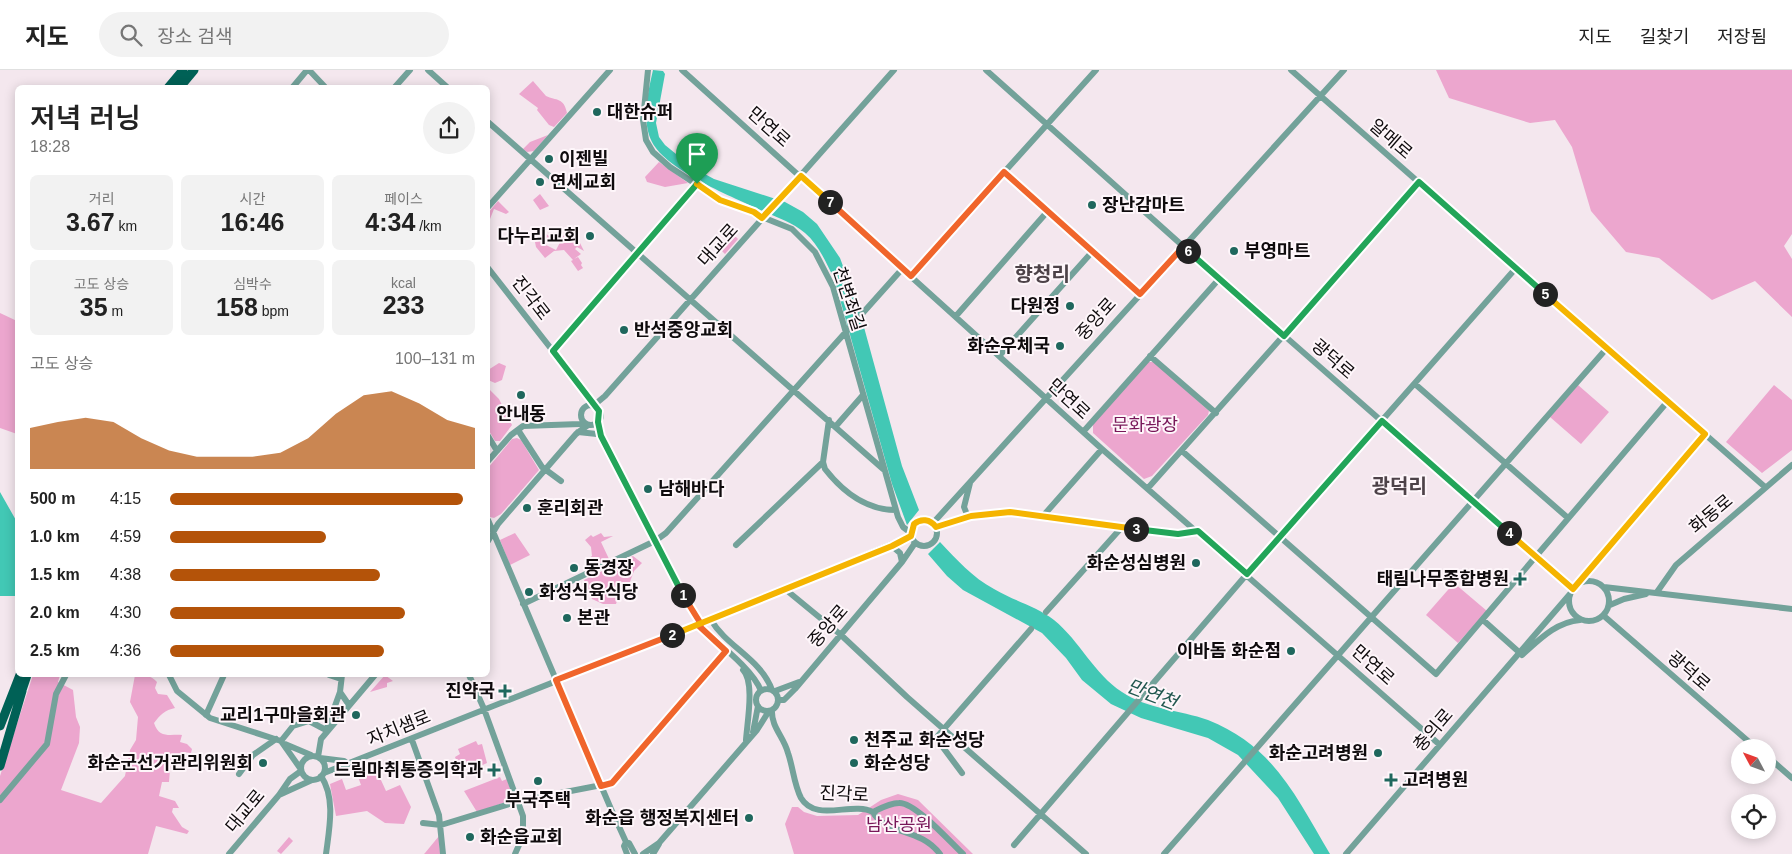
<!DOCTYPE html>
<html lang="ko">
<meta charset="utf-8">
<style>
body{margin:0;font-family:Arial,"Noto Sans KR",sans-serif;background:#f2f2f2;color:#222;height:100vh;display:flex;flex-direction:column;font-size:19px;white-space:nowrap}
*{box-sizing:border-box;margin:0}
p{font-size:16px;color:#767676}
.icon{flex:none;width:28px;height:28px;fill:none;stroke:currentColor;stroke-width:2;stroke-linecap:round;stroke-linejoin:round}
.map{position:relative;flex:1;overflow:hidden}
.panel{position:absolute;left:15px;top:15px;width:475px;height:592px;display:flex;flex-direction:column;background:#fff;border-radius:8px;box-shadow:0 2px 12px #0003}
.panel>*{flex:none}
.needle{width:32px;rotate:311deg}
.tools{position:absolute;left:1731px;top:669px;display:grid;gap:10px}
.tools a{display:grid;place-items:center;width:45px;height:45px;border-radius:50%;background:#fff;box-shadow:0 2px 12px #0003;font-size:25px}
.pin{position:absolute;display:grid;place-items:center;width:42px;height:42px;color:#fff;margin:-51px -21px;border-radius:50% 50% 50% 0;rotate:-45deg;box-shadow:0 0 5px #0007}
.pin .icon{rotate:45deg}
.km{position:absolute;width:25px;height:25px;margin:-12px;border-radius:50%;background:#222;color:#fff;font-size:14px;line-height:25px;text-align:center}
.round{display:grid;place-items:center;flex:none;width:52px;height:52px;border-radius:26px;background:#f2f2f2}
.head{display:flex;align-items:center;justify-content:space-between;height:85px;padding:0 15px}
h1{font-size:28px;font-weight:600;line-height:38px}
.figures{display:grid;grid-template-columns:repeat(3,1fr);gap:8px;height:85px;padding:5px 15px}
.figures div{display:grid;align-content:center;border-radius:8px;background:#f2f2f2;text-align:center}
.figures b{font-size:25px;font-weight:600}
.figures small{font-size:14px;font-weight:400}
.figures p{font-size:14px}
.chart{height:140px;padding:10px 15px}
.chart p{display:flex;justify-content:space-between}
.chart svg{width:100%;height:90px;margin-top:5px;fill:#b45309;opacity:.7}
ul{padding:0 15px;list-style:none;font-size:16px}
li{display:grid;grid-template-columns:80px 60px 1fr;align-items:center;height:38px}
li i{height:12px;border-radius:6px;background:#b45309}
header{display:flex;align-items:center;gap:30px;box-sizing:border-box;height:70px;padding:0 25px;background:#fff;border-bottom:1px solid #e0e0e0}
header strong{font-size:24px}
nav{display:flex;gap:28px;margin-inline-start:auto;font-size:18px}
.search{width:350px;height:45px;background:#f2f2f2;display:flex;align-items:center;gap:12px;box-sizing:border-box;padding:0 18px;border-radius:28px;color:#767676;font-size:19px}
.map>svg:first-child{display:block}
</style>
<header>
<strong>지도</strong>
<div class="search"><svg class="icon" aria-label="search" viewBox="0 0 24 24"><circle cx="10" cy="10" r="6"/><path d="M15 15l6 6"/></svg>장소 검색</div>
<nav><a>지도</a><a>길찾기</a><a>저장됨</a></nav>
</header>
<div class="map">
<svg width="1792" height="784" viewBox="0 0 1792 784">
<rect width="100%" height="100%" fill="#f4e7ee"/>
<!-- green -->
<path fill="#eca6ce" d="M1436,0H1792V164L1784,176L1792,189V247L1755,211L1712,230L1659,188L1626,182L1591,141L1572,77L1555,50L1530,53L1449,28Z
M533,11L546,26C556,31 564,27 567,43L554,57L549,55L537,40L538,38L519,24Z
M548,65L534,81L527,82L523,79L530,72Z
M659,92L688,113L665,117L647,112L645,107Z
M540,124L549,136L540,140L533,130Z
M498,131L509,142L506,144L494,139L488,154V143Z
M562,157L575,163L584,181L577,177L575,179L581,184L574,189L578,187L582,193L581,195L583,198L578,201L571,191L573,190L564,180L554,181L545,188L536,177L535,172L545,163L550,167L546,175L556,180L565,163L555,158Z
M736,167L738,169L725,184L720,179L730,168Z
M0,243L17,251V364L0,358Z
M1147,292H1154L1209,341L1208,345L1152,406L1144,409L1093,363V353Z
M499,293L506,296L502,310L495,313L488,310V300Z
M1578,315L1609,342L1581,374L1550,347Z
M1774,315L1792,330V380L1762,403L1726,372Z
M488,318L499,329L512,355L500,371H495L488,359Z
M517,368L521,370L539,400L501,444L494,448L490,447L488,442V398L512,369Z
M515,463L530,485L510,495L500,470Z
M601,463L604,467L613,466L601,472L609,489L591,497L586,490L592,486L591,477L585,470L591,465L593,467Z
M633,486L642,493L634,501L628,517H622L616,534H603L592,529L584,510Z
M1454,513L1487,541L1458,573L1426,545Z
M33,605H60L58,612L73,620L76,647L80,657L79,673L61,720L101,733L125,706L130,680L136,670L138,647L130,632L135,605C144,605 151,605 157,612L155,618L158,624L167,625L175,638C165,640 160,645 154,653C159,669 170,664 182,665L180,672L187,674L192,679L191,683L184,682L181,688L171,687L169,712H162L159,726L175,731L179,738H173L172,742L182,757L189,761L187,764L156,756L148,784H0V706Z
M385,605L393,611L387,613V617L370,622Z
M476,671L478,675L482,674L487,693L469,701L465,689L457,692L455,687L460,684L458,679Z
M375,697L386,721L400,715L411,737L404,754L385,753L367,741L336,746L330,714L342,709L346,720L361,715L357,704Z
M500,707L502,711L507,709L512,725L509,731L477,742L464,721Z
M898,724L918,730L973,784H794L785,754L792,737H798L804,742L817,746L858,745L881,730Z
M439,766L440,784H424L425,783Z
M289,767L293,771L281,784L277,781Z"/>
<!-- water -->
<path fill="#42c8b5" d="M653,0L663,1L665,4L656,53L659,67L665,75L692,97L714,109L785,132L803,142L817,154L840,188L859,239L902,396L919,440L907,455L892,414L834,208C826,193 819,175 805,163C793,153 779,148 765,142C735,128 667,101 652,72C641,50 648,22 653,0Z
M0,422L17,452V526H0Z
M940,472C957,490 972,507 994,519C1014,531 1036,536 1054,550C1080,571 1094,604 1122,622C1147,639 1180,640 1208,650C1274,676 1296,727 1330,784H1314L1278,728L1238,685L1208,668L1141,648L1111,634L1082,610L1066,588L1042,563L963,520L947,506L928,484Z"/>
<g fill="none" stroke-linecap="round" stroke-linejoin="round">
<!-- minor -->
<path stroke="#73a29a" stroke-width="6" d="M309,0L326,18
M428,0L448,18
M648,0L643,50L646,70L653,82L670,97L720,130L792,159L815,182L833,217L898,447L903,457L911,463
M682,0L1102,379L1440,675
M986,0L1222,211L1573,519
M1291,0L1765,417
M292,18L307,0
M394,18L410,0
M488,52L883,399
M1004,102L1139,224
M488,137L610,0
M488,198L596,336
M911,206L1096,0
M956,246L1047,142
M553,281L697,114
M1000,285L1092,182
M1150,286L1216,343
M1415,314L1568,448
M581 345a10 10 0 1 1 20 0a10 10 0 1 1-20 0Z
M593,336L605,326L894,0
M829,350L823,392L825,399C843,422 866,440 896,440
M598,352L601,366L690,537L701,553
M836,356L863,325
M518,360L542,397L561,411
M578,362L597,364
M1083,362L1219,209
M488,366L497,381
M1182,381L1436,604L1668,331
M488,391L511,365L523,356L580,354
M1148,418L1419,113
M1043,446L1102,379
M968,447L964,437L970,413
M911 463a13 13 0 1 1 26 0a13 13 0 1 1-26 0Z
M488,450L611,739L626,772L629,773L635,784
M933,453L1344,0
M936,457L971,446L1010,443L1178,464L1198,461
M488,471L498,454L576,364L588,355
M736,475L823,392
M892,476L900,483L902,492
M1569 531a20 20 0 1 1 40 0a20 20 0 1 1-40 0Z
M1576,515L1705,364
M1604,517L1792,539
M785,519L841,565L907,627L1086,784
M1657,522L1676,495L1792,395
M523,534L655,471L666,463L903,198
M1610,535L1624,529L1646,524
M1046,542L1122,457
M1604,546L1756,678
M711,550C727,577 761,589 772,620
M1483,550L1520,583
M698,555C716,572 753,599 761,621
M1522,585C1539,570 1556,552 1580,550
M743,600C755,612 747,653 746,670
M169,605L177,621L210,648L281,671L293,656L309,651L326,660
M329,605L341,609
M342,605L340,622L349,635
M469,605L484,639L523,746V766L515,784
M756 630a11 11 0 1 1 22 0a11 11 0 1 1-22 0Z
M775,621L799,612
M778,630H784L795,619L902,492L915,473
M772,640C771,657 784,667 788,683C793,697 794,715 801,728C816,753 852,731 873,742C881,738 890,733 899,733C915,732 951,773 963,784
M206,645L224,605
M327,658L340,622
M753,662L758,636
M412,670L439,745L443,784
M281,671L300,698
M285,674L311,685
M301 698a12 12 0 1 1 24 0a12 12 0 1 1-24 0Z
M318,687L321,669L375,605
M1768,687L1792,708
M320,688L344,691L348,694
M324,703L698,555L911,466
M962,703L936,668L1031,559
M239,704L253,685L276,669
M321,706C336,728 329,760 326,784
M279,725L312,710
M0,730L47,674L56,624L66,605
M873,742C885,765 920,757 940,784
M423,753L441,755L519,731L612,713L726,581
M626,772L624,776L627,784
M1014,775L1247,504L1516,198
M229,784L279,725L290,709L301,701
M643,784L659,773L757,660L769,641
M653,784L659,774
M1164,784L1607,278
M1346,784L1570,524"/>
<!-- major -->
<path stroke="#006156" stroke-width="9" d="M168,18L183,0
M179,18L194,0
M20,626L27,605
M0,656L20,605
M0,696L22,621"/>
</g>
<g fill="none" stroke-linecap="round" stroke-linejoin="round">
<defs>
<path id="split-1" d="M683,525L601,366L598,352L599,341L553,281L697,114"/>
<path id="split-2" d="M672,565L556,610L601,716L612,713L618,706L726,581L698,555L701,554L683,525"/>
<path id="split-3" d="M672,565L892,476L911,466L914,454C921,448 930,449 936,457L971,446L1010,442L1136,459"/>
<path id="split-4" d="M1136,459L1178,464L1198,461L1247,504L1382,351L1509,463"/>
<path id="split-5" d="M1509,463L1573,519L1705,364L1545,224"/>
<path id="split-6" d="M1188,181L1284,266L1419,112L1545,224"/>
<path id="split-7" d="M830,132L911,206L1004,102L1140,224L1183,177L1188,181"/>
<path id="split-8" d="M697,114L720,130L754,142L762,148L801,106L830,132"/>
</defs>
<!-- split-1 casing -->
<use href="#split-1" stroke="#fff" stroke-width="10"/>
<!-- split-2 casing -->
<use href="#split-2" stroke="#fff" stroke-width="10"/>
<!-- split-3 casing -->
<use href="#split-3" stroke="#fff" stroke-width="10"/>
<!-- split-4 casing -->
<use href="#split-4" stroke="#fff" stroke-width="10"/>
<!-- split-5 casing -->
<use href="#split-5" stroke="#fff" stroke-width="10"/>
<!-- split-6 casing -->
<use href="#split-6" stroke="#fff" stroke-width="10"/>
<!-- split-7 casing -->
<use href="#split-7" stroke="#fff" stroke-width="10"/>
<!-- split-8 casing -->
<use href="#split-8" stroke="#fff" stroke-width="10"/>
<!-- split-1 -->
<use href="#split-1" stroke="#22a559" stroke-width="6"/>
<!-- split-2 -->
<use href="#split-2" stroke="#f0652b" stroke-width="6"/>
<!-- split-3 -->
<use href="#split-3" stroke="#f5b400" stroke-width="6"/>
<!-- split-4 -->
<use href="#split-4" stroke="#22a559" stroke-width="6"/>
<!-- split-5 -->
<use href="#split-5" stroke="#f5b400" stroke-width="6"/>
<!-- split-6 -->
<use href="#split-6" stroke="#22a559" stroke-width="6"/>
<!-- split-7 -->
<use href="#split-7" stroke="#f0652b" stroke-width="6"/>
<!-- split-8 -->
<use href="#split-8" stroke="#f5b400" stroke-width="6"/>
</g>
<!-- markers -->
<g fill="#1f675d" stroke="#fef6fa" stroke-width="2">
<circle cx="597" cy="42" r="5"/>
<circle cx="549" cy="89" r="5"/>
<circle cx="540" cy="112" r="5"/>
<circle cx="1092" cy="135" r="5"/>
<circle cx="590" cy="166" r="5"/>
<circle cx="1234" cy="181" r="5"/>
<circle cx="1070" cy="236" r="5"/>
<circle cx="624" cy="260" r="5"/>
<circle cx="1060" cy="276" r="5"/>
<circle cx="521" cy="325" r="5"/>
<circle cx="648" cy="419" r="5"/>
<circle cx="527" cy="438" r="5"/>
<circle cx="1196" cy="493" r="5"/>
<circle cx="574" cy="498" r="5"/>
<path d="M1517.5 501.5h5v5h5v5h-5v5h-5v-5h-5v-5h5z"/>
<circle cx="529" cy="522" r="5"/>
<circle cx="567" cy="548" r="5"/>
<circle cx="1291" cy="581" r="5"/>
<path d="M502.5 613.5h5v5h5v5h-5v5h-5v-5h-5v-5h5z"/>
<circle cx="356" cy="645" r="5"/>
<circle cx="854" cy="670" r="5"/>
<circle cx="1378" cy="683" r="5"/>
<circle cx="263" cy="693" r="5"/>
<circle cx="854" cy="693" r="5"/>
<path d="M491.5 692.5h5v5h5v5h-5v5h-5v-5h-5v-5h5z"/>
<path d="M1388.5 702.5h5v5h5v5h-5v5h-5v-5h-5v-5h5z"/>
<circle cx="538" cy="711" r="5"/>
<circle cx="749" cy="748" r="5"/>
<circle cx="470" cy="767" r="5"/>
</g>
<g text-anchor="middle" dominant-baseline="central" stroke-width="4" stroke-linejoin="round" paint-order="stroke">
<!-- poi labels -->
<g font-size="18" font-weight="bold" fill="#0f0b0d" stroke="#fef6fa" text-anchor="start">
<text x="607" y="42">대한슈퍼</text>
<text x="559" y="89">이젠빌</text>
<text x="550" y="112">연세교회</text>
<text x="1102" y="135">장난감마트</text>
<text x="580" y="166" text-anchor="end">다누리교회</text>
<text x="1244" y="181">부영마트</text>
<text x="1060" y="236" text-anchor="end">다원정</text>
<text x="634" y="260">반석중앙교회</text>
<text x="1050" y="276" text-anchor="end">화순우체국</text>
<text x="521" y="344" text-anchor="middle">안내동</text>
<text x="658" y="419">남해바다</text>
<text x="537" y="438">훈리회관</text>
<text x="1186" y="493" text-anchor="end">화순성심병원</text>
<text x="584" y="498">동경장</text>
<text x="1509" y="509" text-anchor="end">태림나무종합병원</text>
<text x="539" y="522">화성식육식당</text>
<text x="577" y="548">본관</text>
<text x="1281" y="581" text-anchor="end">이바돔 화순점</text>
<text x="495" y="621" text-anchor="end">진약국</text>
<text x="346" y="645" text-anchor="end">교리1구마을회관</text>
<text x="864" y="670">천주교 화순성당</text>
<text x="1368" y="683" text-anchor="end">화순고려병원</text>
<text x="253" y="693" text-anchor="end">화순군선거관리위원회</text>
<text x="864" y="693">화순성당</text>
<text x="483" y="700" text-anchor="end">드림마취통증의학과</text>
<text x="1402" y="710">고려병원</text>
<text x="538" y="730" text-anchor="middle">부국주택</text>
<text x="739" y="748" text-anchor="end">화순읍 행정복지센터</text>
<text x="480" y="767">화순읍교회</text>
</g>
<!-- street labels -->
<g font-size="18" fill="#0f0b0d" stroke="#fef6fa">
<text transform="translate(769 57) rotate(42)">만연로</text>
<text transform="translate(1391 69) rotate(41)">알메로</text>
<text transform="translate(718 175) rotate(-48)">대교로</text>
<text transform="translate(531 228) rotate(52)">진각로</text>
<text transform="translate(849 229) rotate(72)">천변좌길</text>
<text transform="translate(1096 249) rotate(-48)">중앙로</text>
<text transform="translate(1333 289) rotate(41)">광덕로</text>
<text transform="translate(1069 329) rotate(43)">만연로</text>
<text transform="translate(1711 444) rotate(-40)">화동로</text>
<text transform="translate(828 556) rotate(-49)">중앙로</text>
<text transform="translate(1373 595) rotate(42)">만연로</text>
<text transform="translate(1689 601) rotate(41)">광덕로</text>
<text transform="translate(399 658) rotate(-22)">자치샘로</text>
<text transform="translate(1433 660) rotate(-49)">충의로</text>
<text transform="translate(844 724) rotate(3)">진각로</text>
<text transform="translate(245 741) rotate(-50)">대교로</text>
</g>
<!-- park labels -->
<g font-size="18" fill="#781759" stroke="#fef6fa">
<text x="1145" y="355">문화광장</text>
<text x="899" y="755">남산공원</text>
</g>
<!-- water labels -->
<g font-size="19" font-style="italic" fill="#21574f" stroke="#fef6fa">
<text transform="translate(1152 624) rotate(21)">만연천</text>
</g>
<!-- quarter labels -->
<g font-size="20" font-weight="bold" fill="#4d4248" stroke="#fef6fa">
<text x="1042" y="204">향청리</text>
<text x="1399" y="416">광덕리</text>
</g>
</g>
</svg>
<div class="tools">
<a><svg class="needle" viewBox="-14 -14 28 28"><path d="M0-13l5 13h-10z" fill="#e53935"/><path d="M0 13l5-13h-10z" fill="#767676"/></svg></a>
<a><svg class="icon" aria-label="locate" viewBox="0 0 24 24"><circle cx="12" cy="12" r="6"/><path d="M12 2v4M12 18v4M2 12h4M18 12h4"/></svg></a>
</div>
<div class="pin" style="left:697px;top:114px;background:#1e9e55"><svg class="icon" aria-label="arrive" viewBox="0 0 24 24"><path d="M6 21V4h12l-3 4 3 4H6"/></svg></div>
<b class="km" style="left:683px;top:525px">1</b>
<b class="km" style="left:672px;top:565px">2</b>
<b class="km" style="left:1136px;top:459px">3</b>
<b class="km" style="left:1509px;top:463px">4</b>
<b class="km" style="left:1545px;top:224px">5</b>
<b class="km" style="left:1188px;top:181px">6</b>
<b class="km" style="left:830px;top:132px">7</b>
<section class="panel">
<div class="head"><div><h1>저녁 러닝</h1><p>18:28</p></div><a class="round"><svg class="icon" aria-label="share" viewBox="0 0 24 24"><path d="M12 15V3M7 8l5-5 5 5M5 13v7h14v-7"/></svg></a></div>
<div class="figures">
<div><p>거리</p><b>3.67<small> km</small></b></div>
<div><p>시간</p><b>16:46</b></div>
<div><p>페이스</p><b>4:34<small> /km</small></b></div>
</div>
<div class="figures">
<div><p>고도 상승</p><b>35<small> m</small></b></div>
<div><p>심박수</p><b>158<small> bpm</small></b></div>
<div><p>kcal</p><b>233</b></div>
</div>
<div class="chart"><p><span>고도 상승</span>100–131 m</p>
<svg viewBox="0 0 160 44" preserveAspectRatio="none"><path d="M0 44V24L10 21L20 19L30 21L40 29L50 35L60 38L70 38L80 38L90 36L100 29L110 17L120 8L130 6L140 12L150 20L160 24V44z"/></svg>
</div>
<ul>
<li><b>500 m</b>4:15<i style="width:96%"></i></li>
<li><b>1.0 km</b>4:59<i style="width:51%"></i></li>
<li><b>1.5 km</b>4:38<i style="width:69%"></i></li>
<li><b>2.0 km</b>4:30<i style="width:77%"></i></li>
<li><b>2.5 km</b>4:36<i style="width:70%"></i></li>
</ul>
</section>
</div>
